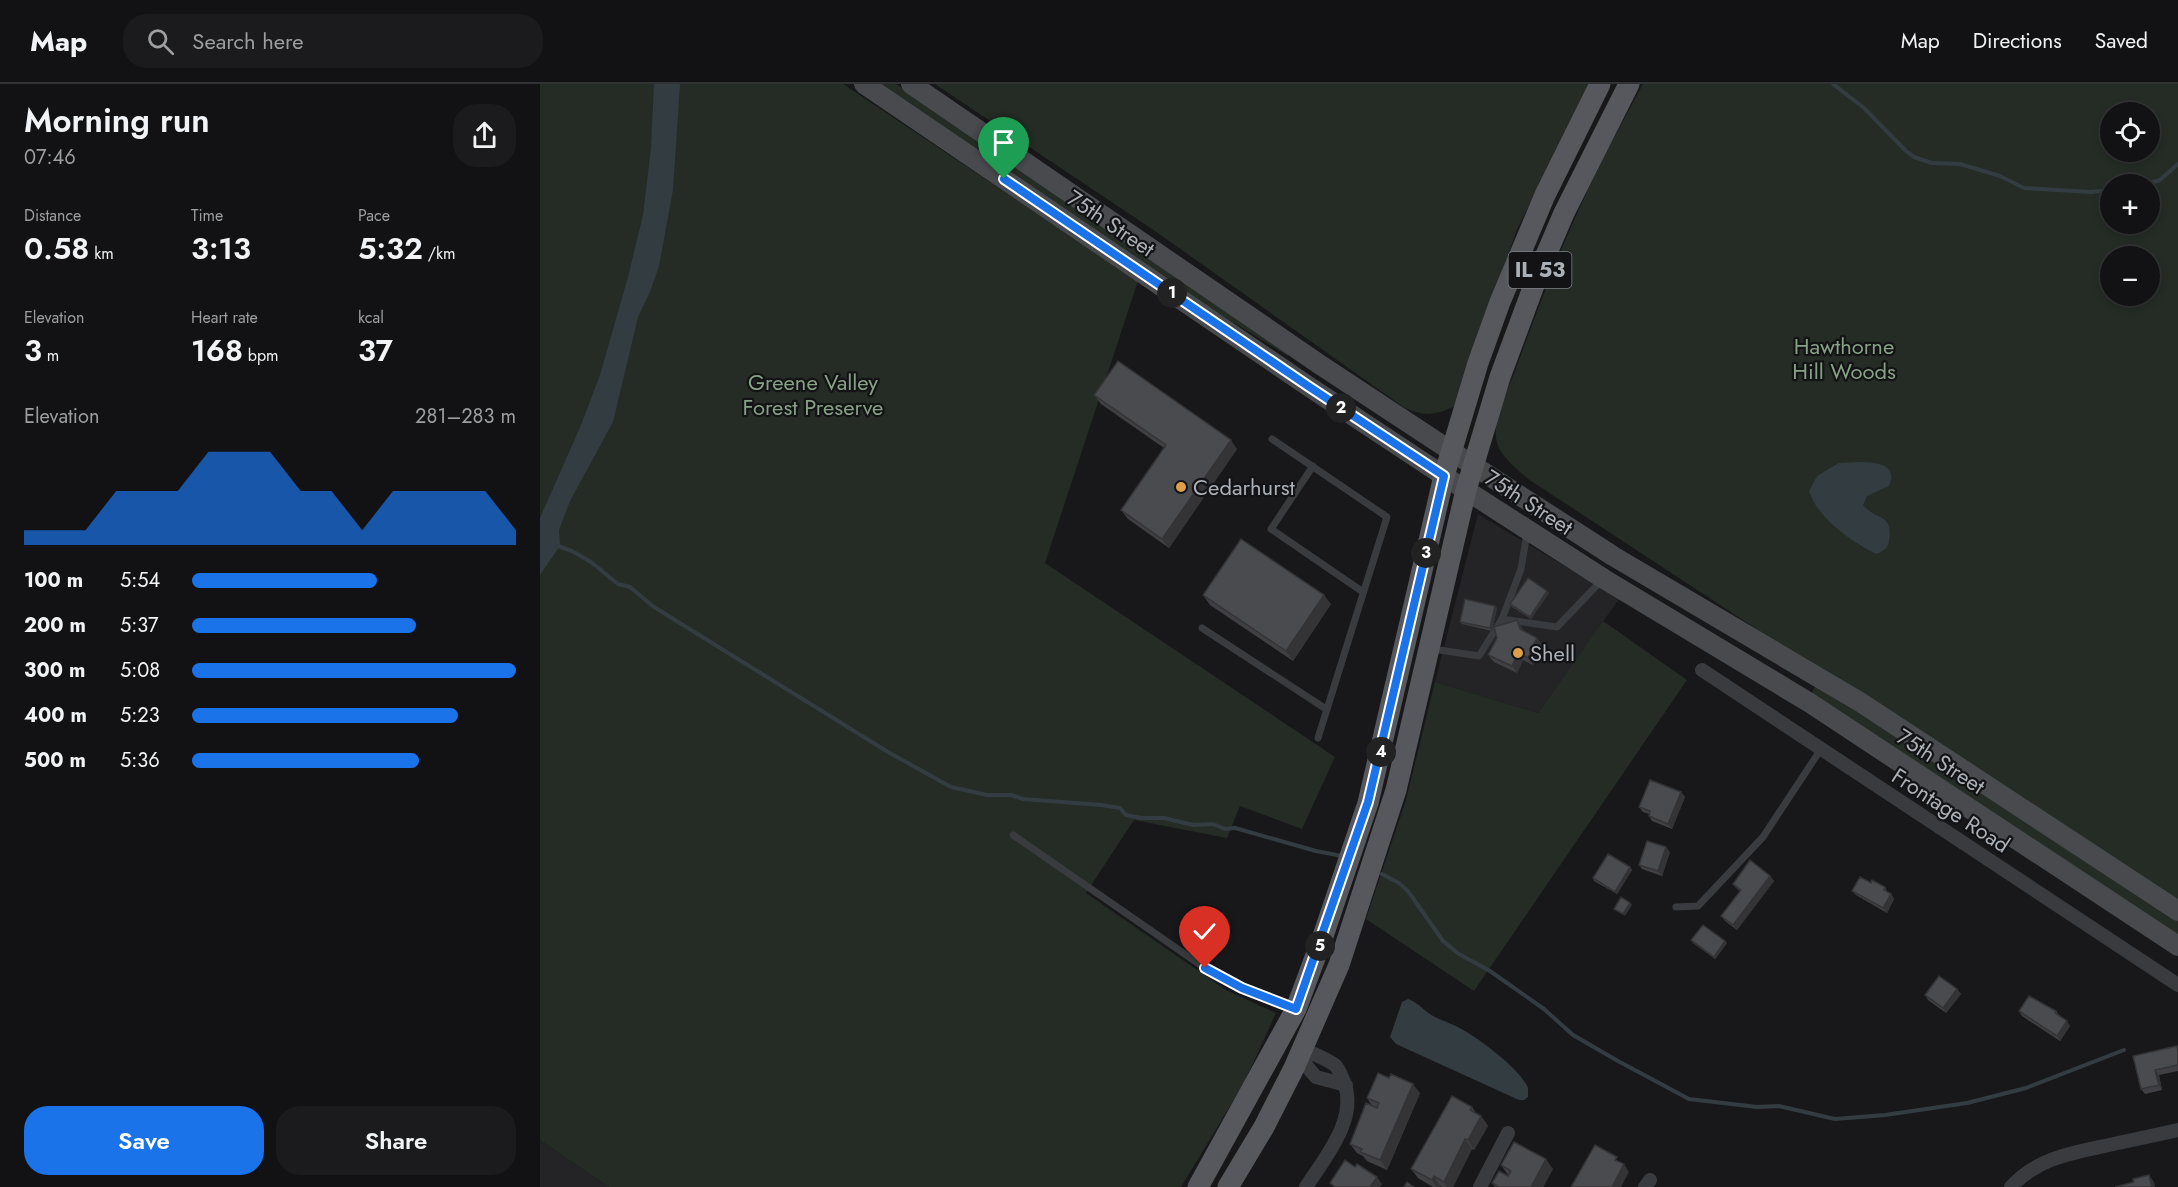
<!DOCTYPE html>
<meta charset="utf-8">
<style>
body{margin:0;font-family:Jost,sans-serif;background:#1b1b1d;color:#f1f3f6;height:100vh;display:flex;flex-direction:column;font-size:22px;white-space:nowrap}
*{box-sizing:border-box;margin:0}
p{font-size:20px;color:#9c9ea0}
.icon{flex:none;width:33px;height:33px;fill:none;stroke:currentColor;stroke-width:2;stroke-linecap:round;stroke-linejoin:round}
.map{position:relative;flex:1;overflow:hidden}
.sheet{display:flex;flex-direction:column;background:#121214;width:540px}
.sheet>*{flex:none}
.buttons{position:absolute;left:1560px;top:18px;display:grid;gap:12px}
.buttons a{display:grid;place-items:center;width:60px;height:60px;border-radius:50%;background:#121214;box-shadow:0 3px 9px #0003,0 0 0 2px #313234;font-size:30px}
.pin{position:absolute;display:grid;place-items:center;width:51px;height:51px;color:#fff;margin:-62px -26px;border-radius:50% 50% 50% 0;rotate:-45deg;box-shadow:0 0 6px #0007}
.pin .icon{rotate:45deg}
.km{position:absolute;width:30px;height:30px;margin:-15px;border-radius:50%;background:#222;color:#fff;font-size:16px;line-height:30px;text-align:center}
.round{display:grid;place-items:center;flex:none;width:63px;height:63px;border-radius:24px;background:#1b1b1d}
.overview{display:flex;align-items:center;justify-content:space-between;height:102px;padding:0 24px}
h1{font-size:33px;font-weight:600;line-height:45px}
.stats{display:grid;grid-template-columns:repeat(3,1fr);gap:9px;height:102px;padding:6px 24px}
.stats div{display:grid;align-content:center}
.stats b{font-size:30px;font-weight:600}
.stats small{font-size:16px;font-weight:400}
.stats p{font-size:16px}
.chart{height:168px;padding:12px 24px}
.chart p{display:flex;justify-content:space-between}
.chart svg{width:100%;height:108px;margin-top:6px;fill:#1a73e8;opacity:.7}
.action{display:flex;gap:12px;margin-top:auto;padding:12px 24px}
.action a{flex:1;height:69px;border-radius:24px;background:#1a73e8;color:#fff;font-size:24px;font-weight:600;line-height:69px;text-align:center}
.action a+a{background:#1b1b1d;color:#f1f3f6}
ul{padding:0 24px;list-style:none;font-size:20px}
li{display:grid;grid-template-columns:96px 72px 1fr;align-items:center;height:45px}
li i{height:15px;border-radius:8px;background:#1a73e8}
header{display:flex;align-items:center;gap:36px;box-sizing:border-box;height:84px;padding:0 30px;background:#121214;border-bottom:2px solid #313234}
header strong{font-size:28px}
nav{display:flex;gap:33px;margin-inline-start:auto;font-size:21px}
.search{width:420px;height:54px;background:#1b1b1d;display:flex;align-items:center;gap:15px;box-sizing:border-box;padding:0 21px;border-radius:24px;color:#9c9ea0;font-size:22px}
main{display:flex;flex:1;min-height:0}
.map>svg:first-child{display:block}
</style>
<header>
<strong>Map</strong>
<div class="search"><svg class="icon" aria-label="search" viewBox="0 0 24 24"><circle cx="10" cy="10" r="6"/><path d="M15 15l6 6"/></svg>Search here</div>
<nav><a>Map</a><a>Directions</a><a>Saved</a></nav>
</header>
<main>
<section class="sheet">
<div class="overview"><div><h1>Morning run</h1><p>07:46</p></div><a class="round"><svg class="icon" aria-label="share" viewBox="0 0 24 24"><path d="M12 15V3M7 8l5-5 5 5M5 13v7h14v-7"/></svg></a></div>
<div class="stats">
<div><p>Distance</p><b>0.58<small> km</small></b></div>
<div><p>Time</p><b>3:13</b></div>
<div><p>Pace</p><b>5:32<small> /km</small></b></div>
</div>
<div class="stats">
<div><p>Elevation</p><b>3<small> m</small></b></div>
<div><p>Heart rate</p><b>168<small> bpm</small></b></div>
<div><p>kcal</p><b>37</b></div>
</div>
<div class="chart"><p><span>Elevation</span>281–283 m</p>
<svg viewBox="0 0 160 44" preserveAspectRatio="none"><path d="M0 44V38L10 38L20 38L30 22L40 22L50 22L60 6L70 6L80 6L90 22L100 22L110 38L120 22L130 22L140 22L150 22L160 38V44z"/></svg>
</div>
<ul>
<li><b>100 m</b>5:54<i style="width:57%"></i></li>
<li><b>200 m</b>5:37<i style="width:69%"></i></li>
<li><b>300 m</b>5:08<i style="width:100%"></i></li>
<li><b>400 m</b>5:23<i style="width:82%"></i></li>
<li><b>500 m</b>5:36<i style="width:70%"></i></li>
</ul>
<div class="action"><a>Save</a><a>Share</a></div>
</section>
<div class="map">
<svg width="1638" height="1103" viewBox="0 0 1638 1103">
<rect width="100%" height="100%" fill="#18181a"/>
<!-- built -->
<path fill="#242427" d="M938,430L1079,515L998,629L895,598Z
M0,1056L69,1103H0Z"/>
<!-- green -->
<path fill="#242c25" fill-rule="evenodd" d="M0,0H303L598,197L505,479L795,673L762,745L700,722L687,754L594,736L546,809L686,906L736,929L704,999L641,1103H69L0,1056Z
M342,0H356L749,270L748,272L644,208Z
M395,0H1051L977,145L917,321C897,331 886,333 865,324L615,147Z
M1103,0H1638V821L988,395C976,384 957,370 956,353C954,331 971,300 978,279C1002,213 1027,147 1058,85C1072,56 1088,28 1103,0ZM1570,28H1610V68H1570ZM1570,100H1610V140H1570ZM1570,172H1610V212H1570Z
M1063,537L1147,596L934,907L826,835L866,716L895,598L998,629Z
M1276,601L1638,837V851L1271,610Z"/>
<!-- water -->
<path fill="#333c41" d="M114,0H140L133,106L119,182L110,208L98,233L73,338L30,417L19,446L20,462L0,491V434L41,341L60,291L88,193L103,131L111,64Z
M1299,379C1316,379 1362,372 1349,402L1327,412L1323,421C1336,437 1354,429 1349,457C1348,464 1343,468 1336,470C1311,457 1278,435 1269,407L1277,392Z
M868,915C878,918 885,928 895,933C905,938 916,941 925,947C941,956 982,987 988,1004C988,1004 988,1013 988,1013L984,1016H979L856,960L850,953L862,918Z"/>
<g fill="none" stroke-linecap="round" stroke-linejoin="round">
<!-- stream -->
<path stroke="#333c41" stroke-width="4" d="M1293,0L1324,24L1366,67L1374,73L1392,79L1420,80L1460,92L1484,104L1551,108L1570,106
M1606,100L1620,96L1638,80
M18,462L32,467L51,478L78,500L90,503L114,523L348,668L411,703L447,711H471L483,715L561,721L580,724L586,731L601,734H624L653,741L673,740L685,745L695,744L776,767L802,772
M842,790L859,799L868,807L903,857L919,870L950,887L1004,925L1033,951L1078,977L1149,1015L1217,1023L1239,1022L1295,1035L1345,1031L1427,1019L1486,1004L1584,966"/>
<!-- lane -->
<path stroke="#393b3e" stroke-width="7" d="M732,355L847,433L778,654
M773,382L731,445L823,508
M962,535L1017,543L1062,496
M662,544L786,625
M893,565L939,572L962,535L981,485L987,449
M473,751L665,884L702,904L754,924
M1136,823L1158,822L1223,753L1281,665"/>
<!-- street -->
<path stroke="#393b3e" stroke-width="14" d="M1162,586L1638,901
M766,1103C786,1072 821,1032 802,993C800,989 798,984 795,981C789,977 781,973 774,970L759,973L776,993L806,1001
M940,1103L968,1049
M1105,1103L1110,1096
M1471,1103C1497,1074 1532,1069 1569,1061C1592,1056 1615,1051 1638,1046"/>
<!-- secondary -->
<path stroke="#484a4e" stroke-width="20" d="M324,0L768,302L904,392L1064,495L1270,619L1638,862
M371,0L779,280L911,367L1073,472L1320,618L1638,827"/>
<!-- primary -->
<path stroke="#56585d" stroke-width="21" d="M658,1103L756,925L782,855L828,719L904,392L938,279L960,218L1005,111L1060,0
M688,1103L724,1043L754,984L799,881L856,706L926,406L960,293L1000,185L1024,129L1089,0"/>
</g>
<!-- wall -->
<path fill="#404044" d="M554,311L697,365L629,464L588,435L581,426L624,364L561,320Z
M1009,509L991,535L972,523L970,520Z
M663,511L791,520L753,577L670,521Z
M955,522L957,524L952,547L922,540L920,538Z
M977,536L982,544L983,547L997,554L1002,561L993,581L983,576L977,589L954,578L948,571Z
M1141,708L1145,713L1132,745L1112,737L1109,732V730L1103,728L1099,723Z
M1130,768L1122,792L1102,785L1099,781Z
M1090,783L1092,786L1077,810L1054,797L1053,794Z
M1230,792L1234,797L1197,846L1185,837L1181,832L1200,807L1196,804L1193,800Z
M1331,799L1345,803L1348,809L1351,810L1354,815L1347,829L1316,811L1312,807Z
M1151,856L1187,859L1175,875L1153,859Z
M1417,905L1421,910L1406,929L1388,916L1385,911Z
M1479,927H1516L1520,932L1530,942L1520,957L1482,932Z
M1637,962L1638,964V987L1619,991L1622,1006L1605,1010L1601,1005L1593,972Z
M880,1009L847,1086L827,1077L823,1072L817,1069L810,1060L832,1022L827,1014Z
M932,1023L936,1029L941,1032L948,1042L934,1066L932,1065L913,1103H902L900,1102V1103H893L878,1094L871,1085Z
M961,1081L1013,1085L1003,1103H955L952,1099L968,1091Z"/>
<!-- shaded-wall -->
<path fill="#343437" d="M691,356L697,365L629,464L622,455Z
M1007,507L1009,509L991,535L990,533Z
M784,511L791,520L753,577L746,567Z
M955,522L957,524L952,547L950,544Z
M977,536L982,544L985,553L980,545Z
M997,554L1002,561L993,581L988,574Z
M978,569L983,576L977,589L972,582Z
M1141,708L1145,713L1132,745L1128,740Z
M1126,763L1130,768L1122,792L1118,787Z
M1090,783L1092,786L1077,810L1075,808Z
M1230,792L1234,797L1197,846L1193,841Z
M1351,810L1354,815L1347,829L1343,824Z
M1090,819L1092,821L1085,832L1083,830Z
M1185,857L1187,859L1175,875L1174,873Z
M1417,905L1421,910L1406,929L1403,924Z
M1527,937L1530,942L1520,957L1517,952Z
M1615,986L1619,991L1622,1006L1619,1001Z
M873,1000L880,1009L847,1086L840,1076Z
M941,1032L948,1042L934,1066L928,1056Z
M925,1055L932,1065L913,1103H907L904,1098Z
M1006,1075L1013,1085L1003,1103H991Z
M1084,1080L1089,1088L1081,1103H1072Z
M1609,1091L1614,1098L1615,1103H1612Z
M894,1092L900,1102V1103H896L892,1096Z
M837,1093L842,1100L840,1103H830Z"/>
<!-- building -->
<path fill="#4a4b4f" stroke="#343437" stroke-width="1.5" d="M578,277L691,356L622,455L581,426L626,361L554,311Z
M701,455L784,511L746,567L663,511Z
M988,494L1007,507L990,533L970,520Z
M925,515L955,522L950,544L920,538Z
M977,536L980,545L997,554L988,574L978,569L972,582L948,571L957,554L954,543Z
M1110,696L1141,708L1128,740L1109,732L1110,727L1099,723Z
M1107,757L1126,763L1118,787L1099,781Z
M1068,770L1090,783L1075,808L1053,794Z
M1210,776L1230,792L1193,841L1181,832L1201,806L1193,800Z
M1320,793L1331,799L1332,796L1345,803L1344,806L1351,810L1343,824L1312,807Z
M1081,813L1090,819L1083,830L1074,825Z
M1163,841L1185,857L1174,873L1151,856Z
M1399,892L1417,905L1403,924L1385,911Z
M1489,912L1516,927L1515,929L1527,937L1517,952L1479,927Z
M1637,962L1638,968V981L1615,986L1619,1001L1601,1005L1593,972Z
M838,989L849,994L851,990L873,1000L840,1076L820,1068L822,1065L810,1060L826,1019L837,1024L839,1019L827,1014Z
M912,1012L932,1023L930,1026L941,1032L928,1056L925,1055L904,1098L894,1092L892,1096L871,1085Z
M974,1058L1006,1075L991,1103H959L952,1099L959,1087L968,1092L971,1087L961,1081Z
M1055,1061L1077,1073L1075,1076L1084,1080L1072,1103H1031Z
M805,1076L815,1083L817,1080L837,1093L830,1103H795L790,1099Z
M1609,1091L1612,1103H1575L1594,1098L1593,1095Z
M867,1098L874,1103H864Z"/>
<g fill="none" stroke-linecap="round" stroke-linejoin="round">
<defs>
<path id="route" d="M464,95L768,302L904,392L828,718L756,925L702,904L665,884"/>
</defs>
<!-- route casing -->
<use href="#route" stroke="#fff" stroke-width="12"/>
<!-- route -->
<use href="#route" stroke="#1a73e8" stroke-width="8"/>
</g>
<!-- markers -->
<g fill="#de9f4b" stroke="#131315" stroke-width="2">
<circle cx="641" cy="403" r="6"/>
<circle cx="978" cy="569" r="6"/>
</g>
<g text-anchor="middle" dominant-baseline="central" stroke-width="4.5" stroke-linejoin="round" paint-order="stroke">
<!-- shield labels -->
<rect fill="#131315" stroke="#7e8287" stroke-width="1.5" x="968.5" y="168" width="63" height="36" rx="4.5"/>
<g font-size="21" font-weight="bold" fill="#acb1b8">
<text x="1000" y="186">IL 53</text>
</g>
<!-- street labels -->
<g font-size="22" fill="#acb1b8" stroke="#131315">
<text transform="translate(571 139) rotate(34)">75th Street</text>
<text transform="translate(989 418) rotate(33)">75th Street</text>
<text transform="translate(1401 677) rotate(33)">75th Street</text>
<text transform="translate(1411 726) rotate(33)">Frontage Road</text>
</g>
<!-- park labels -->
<g font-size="22" fill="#86a185" stroke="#131315">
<text x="1304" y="262">Hawthorne<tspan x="1304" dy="25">Hill Woods</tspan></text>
<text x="273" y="298">Greene Valley<tspan x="273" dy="25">Forest Preserve</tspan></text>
</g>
<!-- poi labels -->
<g font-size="22" fill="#acb1b8" stroke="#131315" text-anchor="start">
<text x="653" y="403">Cedarhurst</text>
<text x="990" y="569">Shell</text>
</g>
</g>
</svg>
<div class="buttons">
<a><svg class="icon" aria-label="locate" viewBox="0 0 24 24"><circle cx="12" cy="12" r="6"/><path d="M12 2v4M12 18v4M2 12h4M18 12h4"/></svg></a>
<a>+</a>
<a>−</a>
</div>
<div class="pin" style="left:464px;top:95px;background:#1e9e55"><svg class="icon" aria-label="arrive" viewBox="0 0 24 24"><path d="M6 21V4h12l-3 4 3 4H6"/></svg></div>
<div class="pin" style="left:665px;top:884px;background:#d93025"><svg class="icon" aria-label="check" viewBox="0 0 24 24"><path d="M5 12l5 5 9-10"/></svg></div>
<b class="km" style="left:632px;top:209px">1</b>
<b class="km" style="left:801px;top:324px">2</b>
<b class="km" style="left:886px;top:469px">3</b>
<b class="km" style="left:841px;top:668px">4</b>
<b class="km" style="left:780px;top:862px">5</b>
</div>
</main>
